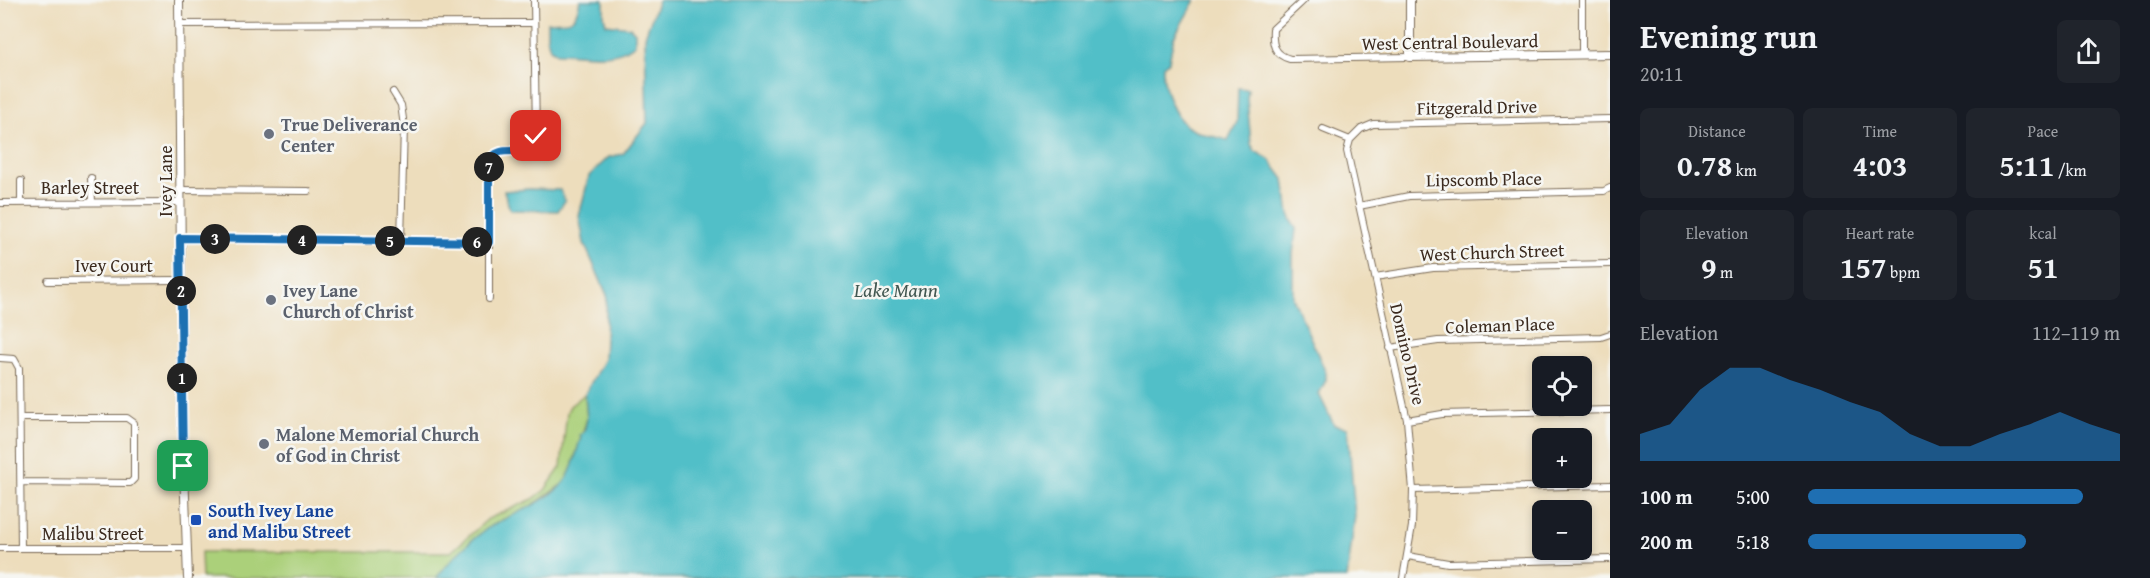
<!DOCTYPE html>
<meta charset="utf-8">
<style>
body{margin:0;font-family:"Gentium Book Plus",serif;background:#20242c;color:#f1f3f6;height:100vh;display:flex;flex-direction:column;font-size:22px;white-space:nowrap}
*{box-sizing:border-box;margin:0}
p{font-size:20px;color:#9ea1a6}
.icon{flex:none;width:33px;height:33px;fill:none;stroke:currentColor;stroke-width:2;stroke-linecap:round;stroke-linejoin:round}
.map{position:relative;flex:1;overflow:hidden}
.drawer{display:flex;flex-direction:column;background:#171b24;width:540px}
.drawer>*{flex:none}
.buttons{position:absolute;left:1532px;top:356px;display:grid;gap:12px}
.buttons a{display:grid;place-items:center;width:60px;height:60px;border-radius:9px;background:#171b24;box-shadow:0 3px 9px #0003;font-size:30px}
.pin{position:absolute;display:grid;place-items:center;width:51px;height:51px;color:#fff;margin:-26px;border-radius:12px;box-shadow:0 3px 9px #0006}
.km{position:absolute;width:30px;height:30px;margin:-15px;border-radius:50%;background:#222;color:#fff;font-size:16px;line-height:30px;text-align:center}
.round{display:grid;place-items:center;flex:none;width:63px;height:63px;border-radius:9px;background:#20242c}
.summary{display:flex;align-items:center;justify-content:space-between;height:102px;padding:0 30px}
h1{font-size:33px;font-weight:700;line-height:45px}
.stats{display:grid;grid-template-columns:repeat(3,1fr);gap:9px;height:102px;padding:6px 30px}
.stats div{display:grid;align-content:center;border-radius:9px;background:#20242c;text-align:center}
.stats b{font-size:30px;font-weight:700}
.stats small{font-size:16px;font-weight:400}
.stats p{font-size:16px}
.chart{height:168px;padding:12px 30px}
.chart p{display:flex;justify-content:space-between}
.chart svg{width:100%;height:108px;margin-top:6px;fill:#1f6fb2;opacity:.7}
ul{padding:0 30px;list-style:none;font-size:20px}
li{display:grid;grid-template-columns:96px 72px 1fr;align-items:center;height:45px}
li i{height:15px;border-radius:8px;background:#1f6fb2}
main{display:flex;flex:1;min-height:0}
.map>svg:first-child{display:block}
</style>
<main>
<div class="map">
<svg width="1610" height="578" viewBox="0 0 1610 578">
<rect width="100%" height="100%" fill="#f6f6f2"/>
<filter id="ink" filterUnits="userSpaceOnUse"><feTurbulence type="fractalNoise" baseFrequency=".0167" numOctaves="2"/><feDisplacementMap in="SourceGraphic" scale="12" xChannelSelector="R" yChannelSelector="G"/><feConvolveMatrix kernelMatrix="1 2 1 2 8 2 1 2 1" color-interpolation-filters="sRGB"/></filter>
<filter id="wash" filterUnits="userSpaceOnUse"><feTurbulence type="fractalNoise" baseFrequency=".008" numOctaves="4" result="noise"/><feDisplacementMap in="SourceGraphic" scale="24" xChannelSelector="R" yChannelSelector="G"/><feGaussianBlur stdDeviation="1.35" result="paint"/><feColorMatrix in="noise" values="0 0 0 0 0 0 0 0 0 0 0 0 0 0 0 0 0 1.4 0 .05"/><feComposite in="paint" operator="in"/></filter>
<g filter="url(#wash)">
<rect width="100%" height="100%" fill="#edddbc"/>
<!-- green -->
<path fill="#abd07a" stroke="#737d4c" stroke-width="1.5" d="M585,394L587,419L571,470L564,483L531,506L498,522L472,540L898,578H202L201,552H451L488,519L533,499L545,490L561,467L567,412L570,406Z"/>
<!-- water -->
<path fill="#51bfc8" stroke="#467473" stroke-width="1.5" d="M580,0H604V16L606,24L630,27L635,32V44C613,62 583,53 557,53L550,49L547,38V22C567,20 575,27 580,0Z
M658,0H1195L1174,37L1169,61L1163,66C1162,85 1173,119 1191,129C1202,135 1217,137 1228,140L1237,122L1238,88L1248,89L1247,99L1251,144L1255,151L1269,159L1284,179L1289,214L1296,229L1293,254V298L1326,373V380L1319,394L1334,425L1348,428L1355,516L1347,578H436C453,557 474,535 498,522C517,513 553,498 565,481C574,469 576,451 581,437L580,435L584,432L587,419L585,394L604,359L607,295L584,243L579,216L589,176L609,157L623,154L647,123L645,36Z
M529,189L560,190L565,201L558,211L510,210L504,191Z"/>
</g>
<g filter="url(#ink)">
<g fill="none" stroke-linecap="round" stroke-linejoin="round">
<defs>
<path id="minor" d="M1304,0L1273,29C1272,44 1274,55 1290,59L1410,57
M1582,0V55
M179,24L534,23
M393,92L401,105L404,126L401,241
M1323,129L1350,140
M1350,140L1347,151L1407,420L1413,490L1412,526L1403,578
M1350,140L1361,129L1373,124L1610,119
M91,178L92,202
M21,181V203
M180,190L308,191
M0,203L180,202
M1359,206L1409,196L1604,191L1610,188
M180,239L489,242
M1375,277L1433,268L1610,264
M48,281L181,280
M489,299V162C497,145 515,155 530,150L534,143L536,136L534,0
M1390,348L1438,341L1601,337L1610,334
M0,358L14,359L19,368L21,548
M20,418H127L134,423V479L130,483L21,482
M1407,420L1442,414L1610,410
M1413,490L1610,485
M0,548H187
M1408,556L1448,563L1610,559"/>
<path id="tertiary" d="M179,0L182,415L188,578
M1410,0V57L1610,54"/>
</defs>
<!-- minor casing -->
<use href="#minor" stroke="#796955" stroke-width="8"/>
<!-- tertiary casing -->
<use href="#tertiary" stroke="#796955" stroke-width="10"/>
<!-- minor -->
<use href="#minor" stroke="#fff" stroke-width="6"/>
<!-- tertiary -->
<use href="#tertiary" stroke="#fff" stroke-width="8"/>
</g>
</g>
<g fill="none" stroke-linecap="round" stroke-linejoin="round" filter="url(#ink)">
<defs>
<path id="route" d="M183,466L180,238L489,242V162C497,145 515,154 530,150L533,146L536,136"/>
</defs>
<!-- route casing -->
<use href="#route" stroke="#fff" stroke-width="12"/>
<!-- route -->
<use href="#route" stroke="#1f6fb2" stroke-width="8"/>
</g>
<!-- markers -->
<g fill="#6b7280" stroke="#f6f6f2" stroke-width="2">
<circle cx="269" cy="134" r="6"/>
<circle cx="271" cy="300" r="6"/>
<circle cx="264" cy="444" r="6"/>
</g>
<rect fill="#1a4fb4" stroke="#f6f6f2" stroke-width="2" x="190" y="514" width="12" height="12" rx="3"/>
<g text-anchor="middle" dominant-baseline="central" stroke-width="5" stroke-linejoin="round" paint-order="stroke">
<!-- street labels -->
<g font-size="18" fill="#3b2a1e" stroke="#f6f6f2">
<text transform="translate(1450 42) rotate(-1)">West Central Boulevard</text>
<text transform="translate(1477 107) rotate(-1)">Fitzgerald Drive</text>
<text transform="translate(1484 179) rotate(-1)">Lipscomb Place</text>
<text transform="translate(165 181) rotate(-90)">Ivey Lane</text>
<text x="90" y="187">Barley Street</text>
<text transform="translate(1492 252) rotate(-2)">West Church Street</text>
<text x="114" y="265">Ivey Court</text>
<text transform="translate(1500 325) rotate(-2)">Coleman Place</text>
<text transform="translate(1408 354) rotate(77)">Domino Drive</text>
<text x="93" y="533">Malibu Street</text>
</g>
<!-- worship labels -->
<g font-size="18" font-weight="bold" fill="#5b616d" stroke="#f6f6f2" text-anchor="start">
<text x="281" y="124">True Deliverance<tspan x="281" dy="21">Center</tspan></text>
<text x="283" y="290">Ivey Lane<tspan x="283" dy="21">Church of Christ</tspan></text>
<text x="276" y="434">Malone Memorial Church<tspan x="276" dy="21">of God in Christ</tspan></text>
</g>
<!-- transit labels -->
<g font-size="18" font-weight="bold" fill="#164399" stroke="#f6f6f2" text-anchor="start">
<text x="208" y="510">South Ivey Lane<tspan x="208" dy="21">and Malibu Street</tspan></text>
</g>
<!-- water labels -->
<g font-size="20" font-style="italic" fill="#425751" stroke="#f6f6f2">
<text x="896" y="289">Lake Mann</text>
</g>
</g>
</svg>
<div class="buttons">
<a><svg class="icon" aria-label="locate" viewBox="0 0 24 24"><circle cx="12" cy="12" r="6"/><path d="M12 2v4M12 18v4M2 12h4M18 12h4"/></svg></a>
<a>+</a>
<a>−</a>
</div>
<div class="pin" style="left:183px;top:466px;background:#1e9e55"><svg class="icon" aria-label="arrive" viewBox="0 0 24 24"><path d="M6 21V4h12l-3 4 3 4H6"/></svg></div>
<div class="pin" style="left:536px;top:136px;background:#d93025"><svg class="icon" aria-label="check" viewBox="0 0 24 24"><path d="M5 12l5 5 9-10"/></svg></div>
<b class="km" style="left:182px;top:378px">1</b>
<b class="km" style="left:181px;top:291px">2</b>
<b class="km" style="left:215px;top:239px">3</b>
<b class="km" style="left:302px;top:240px">4</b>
<b class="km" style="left:390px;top:241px">5</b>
<b class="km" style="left:477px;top:242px">6</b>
<b class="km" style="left:489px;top:167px">7</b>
</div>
<section class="drawer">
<div class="summary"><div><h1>Evening run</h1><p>20:11</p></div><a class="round"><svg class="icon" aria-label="share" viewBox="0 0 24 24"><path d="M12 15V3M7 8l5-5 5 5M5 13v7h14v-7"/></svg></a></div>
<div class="stats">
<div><p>Distance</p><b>0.78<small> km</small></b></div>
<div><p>Time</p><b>4:03</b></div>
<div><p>Pace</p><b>5:11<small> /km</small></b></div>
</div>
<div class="stats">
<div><p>Elevation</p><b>9<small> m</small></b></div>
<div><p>Heart rate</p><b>157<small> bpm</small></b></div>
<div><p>kcal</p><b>51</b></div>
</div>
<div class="chart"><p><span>Elevation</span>112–119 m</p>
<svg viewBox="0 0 160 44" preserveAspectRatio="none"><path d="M0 44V33L10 29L20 15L30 6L40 6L50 11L60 15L70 20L80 24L90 33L100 38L110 38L120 33L130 29L140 24L150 29L160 33V44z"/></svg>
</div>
<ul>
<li><b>100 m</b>5:00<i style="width:88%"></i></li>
<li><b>200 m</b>5:18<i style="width:70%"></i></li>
</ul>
</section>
</main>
